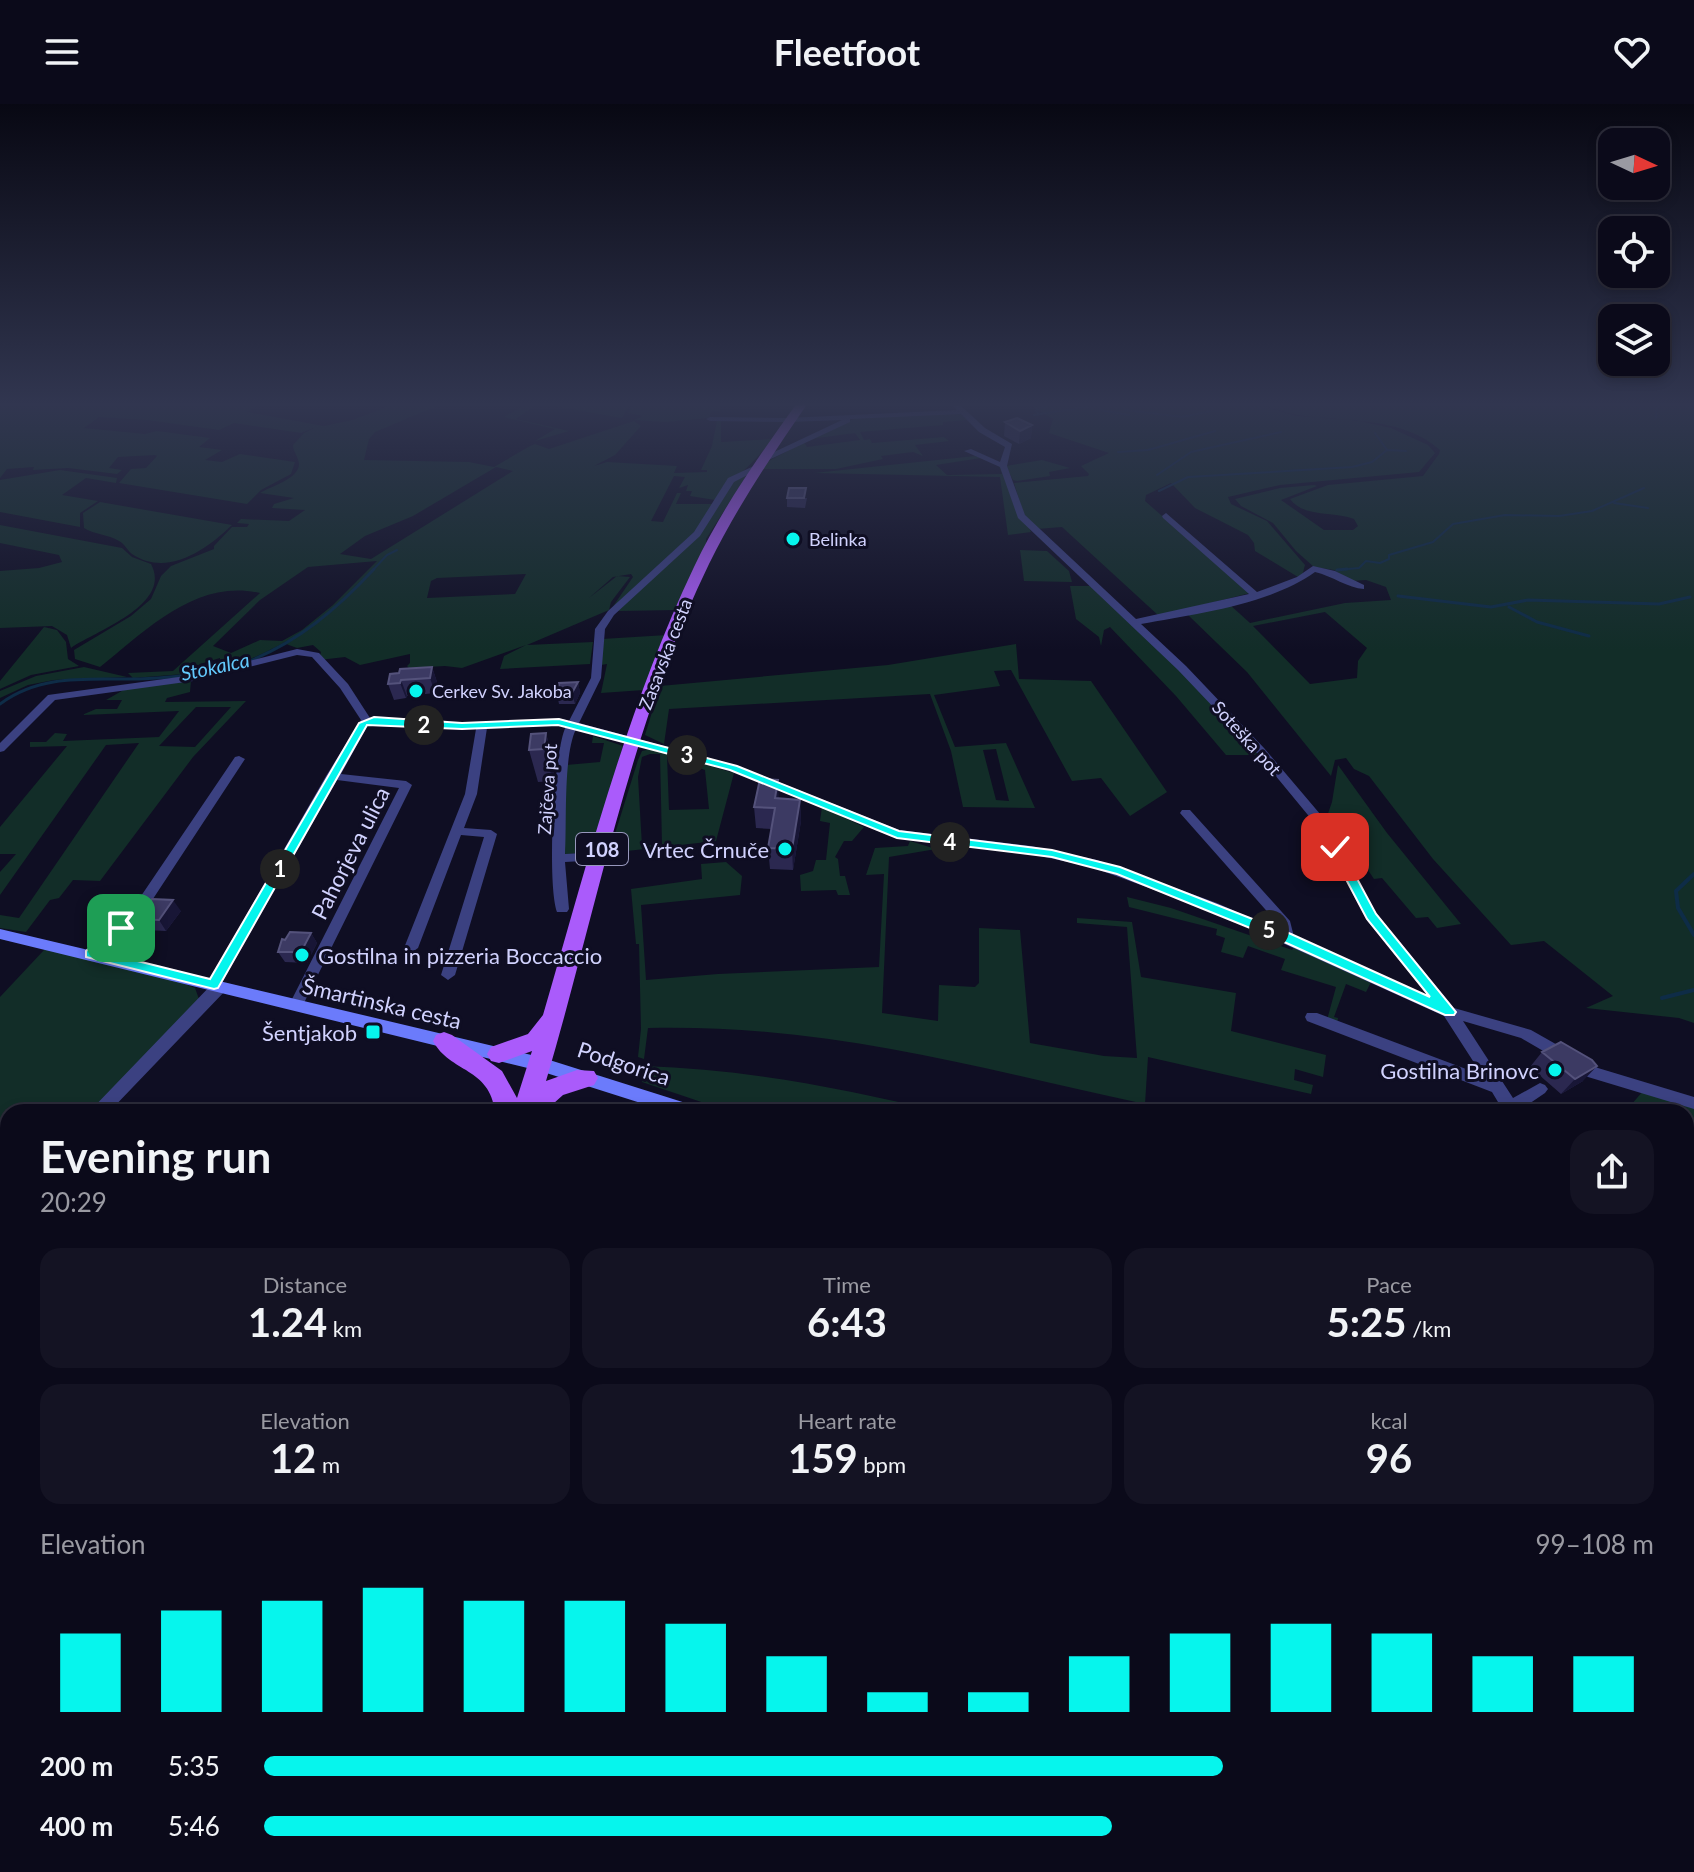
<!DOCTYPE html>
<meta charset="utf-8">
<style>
body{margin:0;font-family:Lato,sans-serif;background:#141323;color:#f1f3f6;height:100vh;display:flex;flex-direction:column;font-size:30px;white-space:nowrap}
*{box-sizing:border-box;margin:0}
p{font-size:26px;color:#9a9aa2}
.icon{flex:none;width:44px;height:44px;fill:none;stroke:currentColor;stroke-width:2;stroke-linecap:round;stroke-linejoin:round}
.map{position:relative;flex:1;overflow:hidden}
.sheet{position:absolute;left:0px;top:1000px;width:1694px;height:768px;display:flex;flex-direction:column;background:#0b0a1a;border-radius:24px 24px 0 0;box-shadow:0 4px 12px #0003,0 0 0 2px #2b2b39}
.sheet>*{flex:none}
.needle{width:52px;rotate:94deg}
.tools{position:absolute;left:1598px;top:24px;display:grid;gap:16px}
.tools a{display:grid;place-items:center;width:72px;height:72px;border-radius:16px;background:#0b0a1a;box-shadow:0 4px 12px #0003,0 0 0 2px #2b2b39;font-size:40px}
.pin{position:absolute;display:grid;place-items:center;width:68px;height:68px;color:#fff;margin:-34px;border-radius:16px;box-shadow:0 4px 12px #0006}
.km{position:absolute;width:40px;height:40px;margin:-20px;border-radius:50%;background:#222;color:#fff;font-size:22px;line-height:40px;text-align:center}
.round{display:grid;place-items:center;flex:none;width:84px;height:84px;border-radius:24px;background:#141323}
.overview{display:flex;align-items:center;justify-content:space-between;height:136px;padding:0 40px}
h1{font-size:44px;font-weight:700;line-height:60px}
.metrics{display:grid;grid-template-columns:repeat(3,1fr);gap:12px;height:136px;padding:8px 40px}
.metrics div{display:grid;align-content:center;border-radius:20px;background:#141323;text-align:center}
.metrics b{font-size:40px;font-weight:700}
.metrics small{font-size:22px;font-weight:400}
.metrics p{font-size:22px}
.chart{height:224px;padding:16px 40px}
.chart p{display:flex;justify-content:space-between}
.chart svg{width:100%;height:144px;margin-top:8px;stroke:#06f5ed;stroke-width:6}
ul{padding:0 40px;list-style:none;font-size:26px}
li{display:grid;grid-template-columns:128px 96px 1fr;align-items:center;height:60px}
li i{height:20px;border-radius:10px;background:#06f5ed}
header{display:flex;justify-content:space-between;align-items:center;height:104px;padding:0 40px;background:#0b0a1a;font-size:36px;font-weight:700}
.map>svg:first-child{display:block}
</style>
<header><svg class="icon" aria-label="menu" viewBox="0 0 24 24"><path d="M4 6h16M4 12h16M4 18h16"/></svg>Fleetfoot<svg class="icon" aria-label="heart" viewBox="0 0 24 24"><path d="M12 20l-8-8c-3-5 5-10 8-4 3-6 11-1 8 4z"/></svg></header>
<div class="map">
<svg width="1694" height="1768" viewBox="0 0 1694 1768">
<rect width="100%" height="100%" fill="#0f0e23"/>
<!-- green -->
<path fill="#122d28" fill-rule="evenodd" d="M0,299H263L247,308L324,322L352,316L398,299L439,301L375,328L369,335L364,356L469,358L494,363L530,342L535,340L549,345L634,317L641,322L615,351L594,362L607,358L677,362L674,369L707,368V366H701L712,342L717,316H721V338L772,335C755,359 734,374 715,396L690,392L692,387H686L688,381L679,384L685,373L674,372L651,417L663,418L677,389H681L676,400H713L702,421L612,504L633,473L631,470L613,473L589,494L617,472L630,473L611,498L609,506L527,541L593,538L590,560L500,565L504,552L526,541L462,564L445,562L409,564L407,562L410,559V550L360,561L345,553L319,556L321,548L313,541L297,544L286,540L304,528C275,543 251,558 219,565L220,554L200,560L197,569L133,574L128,569L173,567L260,489C196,474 145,527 100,563L75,555L74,546L131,512L151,495L161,472L171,462L214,445V442L232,423H247L249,420L237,419L241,415L289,417L305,406L272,404L274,400L294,394L260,389C271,382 297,376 299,361C299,353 293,348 293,341L304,329L316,323L301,329L234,319L219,326L147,316L99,313L84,324L145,330L157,327L210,334L199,343L222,346L205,356L222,358L240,350L295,358L291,370L261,386L247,400L119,379L131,365L146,364L157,352L155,351L118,353L109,364L122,366L117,370L68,364L33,366L34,363L7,365L0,374ZM496,363L513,367L371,455L340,450L365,432L413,412ZM377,457L333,501L302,526L282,537L260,536L231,549L213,542L260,496L308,463ZM526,470L515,490L427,494L431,477L437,474Z
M518,299H631L622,314L543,300H537L516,315L569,327L535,337L555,325L504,313L525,301Z
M634,299H754L720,301V307H711L709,314L665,318L634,316L643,312L628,309Z
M1026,299H1250L1297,312L1355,316L1391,324L1428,341L1435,349L1419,368L1280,381L1228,393L1231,400L1267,417L1305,461L1302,472L1298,473L1255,447L1254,439L1248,431L1195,404L1171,379L1146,391L1145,397L1250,489L1159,512L1062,423L1037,425L1024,411L1014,379L1088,372L1089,370L1081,362L1109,349L1049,329L1053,315Z
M1257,299H1694V919L1679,914L1586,904L1613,892L1544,837L1511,841L1433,755L1369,672L1354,665L1346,654L1335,656L1331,672L1247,568L1187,510L1229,500L1250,519L1345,499L1391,496L1386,483L1366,476L1351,477L1334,466L1314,463L1296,447L1273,419L1241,402L1235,395L1280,384L1314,381L1317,382L1281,396L1324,426H1353L1358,422L1354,415C1334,407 1304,414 1290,395L1328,381L1423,372L1439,350L1440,346C1401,311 1345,319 1298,311C1284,308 1270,303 1257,299ZM1325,508L1367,544L1358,557L1357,574L1310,580L1253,522Z
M949,309L960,310L968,316L943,318V321L860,328L864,336L870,335L872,339L944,333L949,337L915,341L923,352L913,348L881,352L883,355L836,365H762L767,358L804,338L807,343L860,336L855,329L810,335L856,314Z
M975,352L981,354L936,361L947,371L1002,370L999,362L993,359L1002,363L1031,428L1008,431L1000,373L814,369Z
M1042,356L1070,364L1049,368L1050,372L1017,377L1013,376L1006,362Z
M60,366L117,374L116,379L86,374L62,391L98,397L80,409V423L0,408V376Z
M748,369L706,435V442L677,506L617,507L690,439L732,378Z
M100,398L232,421C207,445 168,474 132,450C127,446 125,440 119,437C108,430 95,431 84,424L83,409Z
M0,421L122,444L132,453L151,460C173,501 95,527 71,544L67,531L52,522L0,524V467L39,464L62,458L59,451L0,439Z
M1020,446L1047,447L1069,467L1072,478L1024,477Z
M1070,482H1093L1188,572L1260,651H1226L1176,592L1110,523L1104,526L1101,542L1099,533L1076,515Z
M44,523L57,526L66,538L68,555L79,562L31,571L0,585V577Z
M667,531L644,586L601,589L607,560L601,561L602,535Z
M1016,540L1019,575L1091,577L1167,688L1130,712L1101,674L1072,677L1011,566L994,567L1000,582L934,591L955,643L1006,639L1035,704L963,703L951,647L930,590L669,605L664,640L645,631L660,582L888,561ZM996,645L1009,697L996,696L983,646Z
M84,563L127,573L54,576L28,581L0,594V587L36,572Z
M191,576L190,588L167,594L165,598L246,597L193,653L100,777L73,776L59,794L50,796L26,828L0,824V811L19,814L139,639L106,641L0,791V768L16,750H0V723L67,642L30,643V638H46L55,629L67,630L63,637L159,633L179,607L82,611L96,605H117L122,596H106L127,584ZM196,603H231L195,643L159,642Z
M593,632L623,642L591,749L564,750L566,661L600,658L604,639H592Z
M651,645L734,669L716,737L609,749L638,656L642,647ZM650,650H660L662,740L642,742L638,673L642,653ZM667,652L705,666L709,705L669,706Z
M1338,661L1387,729L1461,820L1437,824L1428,813L1416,814L1382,774L1374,775L1353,744L1340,745L1325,718L1332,698Z
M822,703L864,723L852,737H844L835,753L838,755L840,772H845L850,791H838L836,786L801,787L800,771L813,767L816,756H826L830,719L820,717Z
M910,737L936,745L889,753L882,909L938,917L939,881L975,883L979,879V824L1020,826L1030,939L1104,952L1137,954L1127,823L1077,819V814L1132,818L1141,873L1236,889L1231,927L1326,951L1323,973L1295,965L1294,976L1313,981L1311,990L1148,953L1145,1000C973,963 827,920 648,924L644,955L638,953L641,925L639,840H636L631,785L702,775L701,760L726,758L742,772L740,791L641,801L646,876L718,870L879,863L884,770L866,771L875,744L908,742Z
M1127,793L1171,804L1292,846L1295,842L1372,876L1366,888L1346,880L1334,913L1338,914L1337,920L1327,916L1336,883L1281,866L1285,855L1248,842L1243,854L1221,848L1225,834L1216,831L1217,825L1129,803Z
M45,845L177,877L195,884L199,895L92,1008H8V1083L0,1090V893Z
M644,962C743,965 844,984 940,1008H731L642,978Z
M1643,987L1694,1002V1144L1689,1147L1686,1144V1008H1625Z
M1364,1760H1438L1441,1768H1366Z"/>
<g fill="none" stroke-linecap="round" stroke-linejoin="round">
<!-- stream-far2 -->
<path stroke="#0e2c47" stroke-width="2" d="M1112,299L1130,301
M1255,299L1265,302
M1681,299L1694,305
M1250,301L1259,302
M1100,306L1129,311
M1126,306L1182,313L1211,307
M1038,310L1036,305L1059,299
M1034,311L1111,299
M1656,314L1657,302L1667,299
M1387,346L1406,347
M1118,348L1148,346L1215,327
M1157,371L1191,348L1281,328
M1159,387L1188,373L1352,363L1372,358L1387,346L1375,329
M1614,399L1648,404
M1337,466L1359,464L1366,457L1380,459L1389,455V451L1433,438L1453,420L1505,411L1559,412L1592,407L1644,384
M372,467L387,451L397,446"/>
<!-- stream-far1 -->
<path stroke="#0e2c47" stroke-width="3" d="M1337,466L1347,465
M1398,492L1491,503L1528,496L1659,500L1690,493
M1509,503L1537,518L1589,532
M247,558C298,538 337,505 374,465
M0,600C42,569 90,576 139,575C162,574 185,572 208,568"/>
<!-- stream -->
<path stroke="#0e2c47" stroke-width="4" d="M1694,770L1676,787L1678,804L1694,831
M1662,894L1694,886"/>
<!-- minor -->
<path fill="#3b4181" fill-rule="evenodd" d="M950,299H958L985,324L1012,340L1007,362L1025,411L1136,515L1249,490L1163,414L1162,412L1166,409L1257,488L1297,473L1313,462L1335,467L1364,481V485C1348,484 1332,472 1315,468C1269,501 1195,510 1141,520L1186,562L1264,644L1326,717L1376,809L1454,904L1531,926L1598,964L1694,993V1005L1588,973L1521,934L1463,917L1513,994L1540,979L1545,981L1548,985L1545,989L1520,1006L1521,1008H1504L1492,988L1307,917L1305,913L1307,909H1317L1482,971L1444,912L1207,805L1091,763L1031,750L893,733L730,666L576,625C563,652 567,718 565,750L600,748L606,752L600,756L565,758L569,805L567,808H557C547,780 553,649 566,622L562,621L487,624L477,690L464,724L491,726L497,730L455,871L448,876L441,871L484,733L461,731L418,844L411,849L404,844L465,690L476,625L375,619L368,621L341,670L406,677L412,681L303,901L301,905H291L289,901L399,684L337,676L219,884H209L207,880L209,876L326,672L361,616L340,584L312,553L297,551L193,577L55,596L4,647L0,648V639L48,591L193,571L297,545L319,549L348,580L370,614L462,619L562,615L569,617L591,574L595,525L608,507L694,428L728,374L756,361H759V365L734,378L700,432L614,511L605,525L601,574L579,619L738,662L899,726L1031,742L1097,756L1217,799L1279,827V821L1180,709L1182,706H1190L1290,817L1294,833L1429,893L1366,815L1317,722L1256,648L1178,566L1018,414L1000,363L964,347L971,345L1000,358L1005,343L979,328L961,310L850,315V318L760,360L756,358L757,356L842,316L788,318L710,317L706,315L710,313L788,314L957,306Z
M239,652L245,655L147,804L126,827L95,854H85L83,850L85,846L116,821L137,798L235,653Z
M1686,1218L1694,1222V1242L1686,1238Z
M1694,1708V1738L1686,1741V1711Z
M1581,1760H1605L1608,1768H1584Z
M1643,1760H1671L1668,1768H1640Z"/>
<!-- tertiary -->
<path fill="#3b4181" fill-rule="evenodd" d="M220,876L228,882L226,886L109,1008H89L214,878Z
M8,1081V1100L0,1103V1084Z"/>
<!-- secondary -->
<path fill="#6b7bfb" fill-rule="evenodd" d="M0,825L540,953L692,1001L698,1003L701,1008H669L540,967L0,835Z
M1686,1307L1694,1310V1333L1686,1330Z"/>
<!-- primary -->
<path fill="#aa5bfb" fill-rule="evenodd" d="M797,299H808C772,351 737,403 709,460C630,622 597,805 546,977L577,966L594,967L598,974L594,981L563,991L544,1008H495C490,963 450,969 433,937L436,931L444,928L452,931L502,967L517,994L532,947L499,959L491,957L487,950L491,943L528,930L543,911C587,760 626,606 694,463C722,404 759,352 797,299Z
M256,1760H324L322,1768H253Z"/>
<!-- motorway -->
<path fill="#fa50b8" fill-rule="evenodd" d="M0,1385L8,1387V1421L0,1419Z
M0,1454L8,1457V1495L0,1492Z
M0,1505L8,1509V1548L0,1544Z
M0,1610L8,1614V1657L0,1653Z
M121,1760H170L173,1768H124Z
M387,1760H440L443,1768H390Z
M489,1760H542L545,1768H492Z
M650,1760H699L702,1768H653Z"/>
</g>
<!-- wall -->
<path fill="#2b2850" d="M1005,318L1032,321L1031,334L1019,340L1004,332Z
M787,394H807L805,404L787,403Z
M432,563L437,578L435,589L407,592L406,594L394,596L388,580Z
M578,578L580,589L575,600H559L557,590Z
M546,629L554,661L553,677L538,678L529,646Z
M779,695L800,696L801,717L793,766L770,765L768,744L771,725L756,724L754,703Z
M181,807L166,827L145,826L137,815Z
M311,829L317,839L307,859L285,858L278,848L285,836Z
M1542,948L1583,977L1561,990L1530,963Z"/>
<!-- shaded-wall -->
<path fill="#181636" d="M1032,321L1031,334L1019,340L1020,327Z
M432,563L437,578L435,589L430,574Z
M401,576L407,592L406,594L400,579Z
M578,578L580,589L575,600L572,589Z
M546,629L554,661L553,677L544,645Z
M778,676L779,697L775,694Z
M800,696L801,717L793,766L792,745Z
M173,796L181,807L166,827L159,816Z
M311,829L317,839L307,859L301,848Z
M1597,962L1583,977L1561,990L1575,975Z"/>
<!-- building -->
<path fill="#3c3a63" stroke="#54527b" stroke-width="2" d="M1017,314L1032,321L1020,327L1005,318Z
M789,384H806L804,394H787Z
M432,563L430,574L401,576L400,579L388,580L390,570L399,569L400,565Z
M578,578L572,589L557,590L559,579Z
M546,629L544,645L529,646L531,630Z
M760,675L778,676L775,694L800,696L792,745L768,744L775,704L754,703Z
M152,795L173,796L159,816L137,815Z
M290,828L311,829L301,848H278L282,835L285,836Z
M1561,938L1592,956L1597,962L1575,975L1542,948Z"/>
<!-- sky -->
<linearGradient id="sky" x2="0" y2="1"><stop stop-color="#080813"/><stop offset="0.55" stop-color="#313650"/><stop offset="1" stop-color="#313650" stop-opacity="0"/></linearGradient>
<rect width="1694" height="546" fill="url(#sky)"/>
<!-- route -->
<path fill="#06f5ed" stroke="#fff" stroke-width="2" d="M374,613L462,619L559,615L737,662L899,727L1052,746L1120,763L1291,830L1430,893L1367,815L1329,743L1335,739L1340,743L1376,810L1456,908L1454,911H1445L1282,837L1117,770L1052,753L897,734L730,666L558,621L462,625L367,621L218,884L214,885L86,853V847L121,820L127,824L126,828L101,848L210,875L359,619Z"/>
<!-- markers -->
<g fill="#06f5ed" stroke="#0f0e23" stroke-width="3">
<circle cx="793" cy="435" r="8"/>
<circle cx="416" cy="587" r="8"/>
<circle cx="785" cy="745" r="8"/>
<circle cx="302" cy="851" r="8"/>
<rect x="365" y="920" width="16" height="16" rx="4"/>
<circle cx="1555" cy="966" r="8"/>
</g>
<g text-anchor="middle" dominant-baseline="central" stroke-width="6" stroke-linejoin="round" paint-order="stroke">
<!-- far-poi labels -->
<g font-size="18" fill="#d1d2fe" stroke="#0f0e23" text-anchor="start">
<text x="809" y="435">Belinka</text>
<text x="432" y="587">Cerkev Sv. Jakoba</text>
</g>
<!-- far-street labels -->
<g font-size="18" fill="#d1d2fe" stroke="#0f0e23">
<text transform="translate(665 550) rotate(-69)">Zasavska cesta</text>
<text transform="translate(1247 634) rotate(48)">Soteška pot</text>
<text transform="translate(547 685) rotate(-86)">Zajčeva pot</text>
</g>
<!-- far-water labels -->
<g font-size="20" font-style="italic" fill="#62c8fb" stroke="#0f0e23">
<text transform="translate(215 562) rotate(-12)">Stokalca</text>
</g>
<!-- shield labels -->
<rect fill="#0f0e23" stroke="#9797bc" stroke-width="2" x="576" y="729" width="52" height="32" rx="6"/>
<g font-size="20" font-weight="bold" fill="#d1d2fe">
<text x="602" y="745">108</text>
</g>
<!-- poi labels -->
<g font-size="22" fill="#d1d2fe" stroke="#0f0e23" text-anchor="end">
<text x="769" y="745">Vrtec Črnuče</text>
<text x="318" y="851" text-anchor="start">Gostilna in pizzeria Boccaccio</text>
<text x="357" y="928">Šentjakob</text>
<text x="1539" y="966">Gostilna Brinovc</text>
</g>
<!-- street labels -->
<g font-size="22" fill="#d1d2fe" stroke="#0f0e23">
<text transform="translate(350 749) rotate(-63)">Pahorjeva ulica</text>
<text transform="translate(382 899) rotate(13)">Šmartinska cesta</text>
<text transform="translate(624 959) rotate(18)">Podgorica</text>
</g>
</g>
</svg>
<div class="tools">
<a><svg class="needle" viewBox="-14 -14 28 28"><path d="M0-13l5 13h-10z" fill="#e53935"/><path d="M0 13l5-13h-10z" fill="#9a9aa2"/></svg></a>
<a><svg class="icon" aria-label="locate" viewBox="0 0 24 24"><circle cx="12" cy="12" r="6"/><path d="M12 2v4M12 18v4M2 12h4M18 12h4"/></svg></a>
<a><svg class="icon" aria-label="layers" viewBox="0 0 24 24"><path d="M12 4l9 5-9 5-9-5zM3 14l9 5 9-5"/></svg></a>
</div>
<div class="pin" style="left:121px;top:824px;background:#1e9e55"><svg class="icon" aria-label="arrive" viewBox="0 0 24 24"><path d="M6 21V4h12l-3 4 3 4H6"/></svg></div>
<div class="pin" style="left:1335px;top:743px;background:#d93025"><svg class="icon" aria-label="check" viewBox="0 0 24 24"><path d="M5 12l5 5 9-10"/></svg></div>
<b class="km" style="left:280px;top:765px">1</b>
<b class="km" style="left:424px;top:621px">2</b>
<b class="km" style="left:687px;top:651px">3</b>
<b class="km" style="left:950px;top:738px">4</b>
<b class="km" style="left:1269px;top:826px">5</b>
<section class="sheet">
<div class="overview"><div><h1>Evening run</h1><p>20:29</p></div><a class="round"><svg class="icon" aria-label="share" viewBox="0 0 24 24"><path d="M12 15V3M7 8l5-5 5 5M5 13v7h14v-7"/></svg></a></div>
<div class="metrics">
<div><p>Distance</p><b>1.24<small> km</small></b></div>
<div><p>Time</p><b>6:43</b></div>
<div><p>Pace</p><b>5:25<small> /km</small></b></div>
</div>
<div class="metrics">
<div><p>Elevation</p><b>12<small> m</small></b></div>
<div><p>Heart rate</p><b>159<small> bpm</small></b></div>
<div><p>kcal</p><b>96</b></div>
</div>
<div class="chart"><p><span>Elevation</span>99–108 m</p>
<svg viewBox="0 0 160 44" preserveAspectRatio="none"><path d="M5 44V20M15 44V13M25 44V10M35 44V6M45 44V10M55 44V10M65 44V17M75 44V27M85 44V38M95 44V38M105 44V27M115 44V20M125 44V17M135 44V20M145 44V27M155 44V27"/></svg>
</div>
<ul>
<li><b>200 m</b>5:35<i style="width:69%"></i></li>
<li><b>400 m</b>5:46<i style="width:61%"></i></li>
</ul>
</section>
</div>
